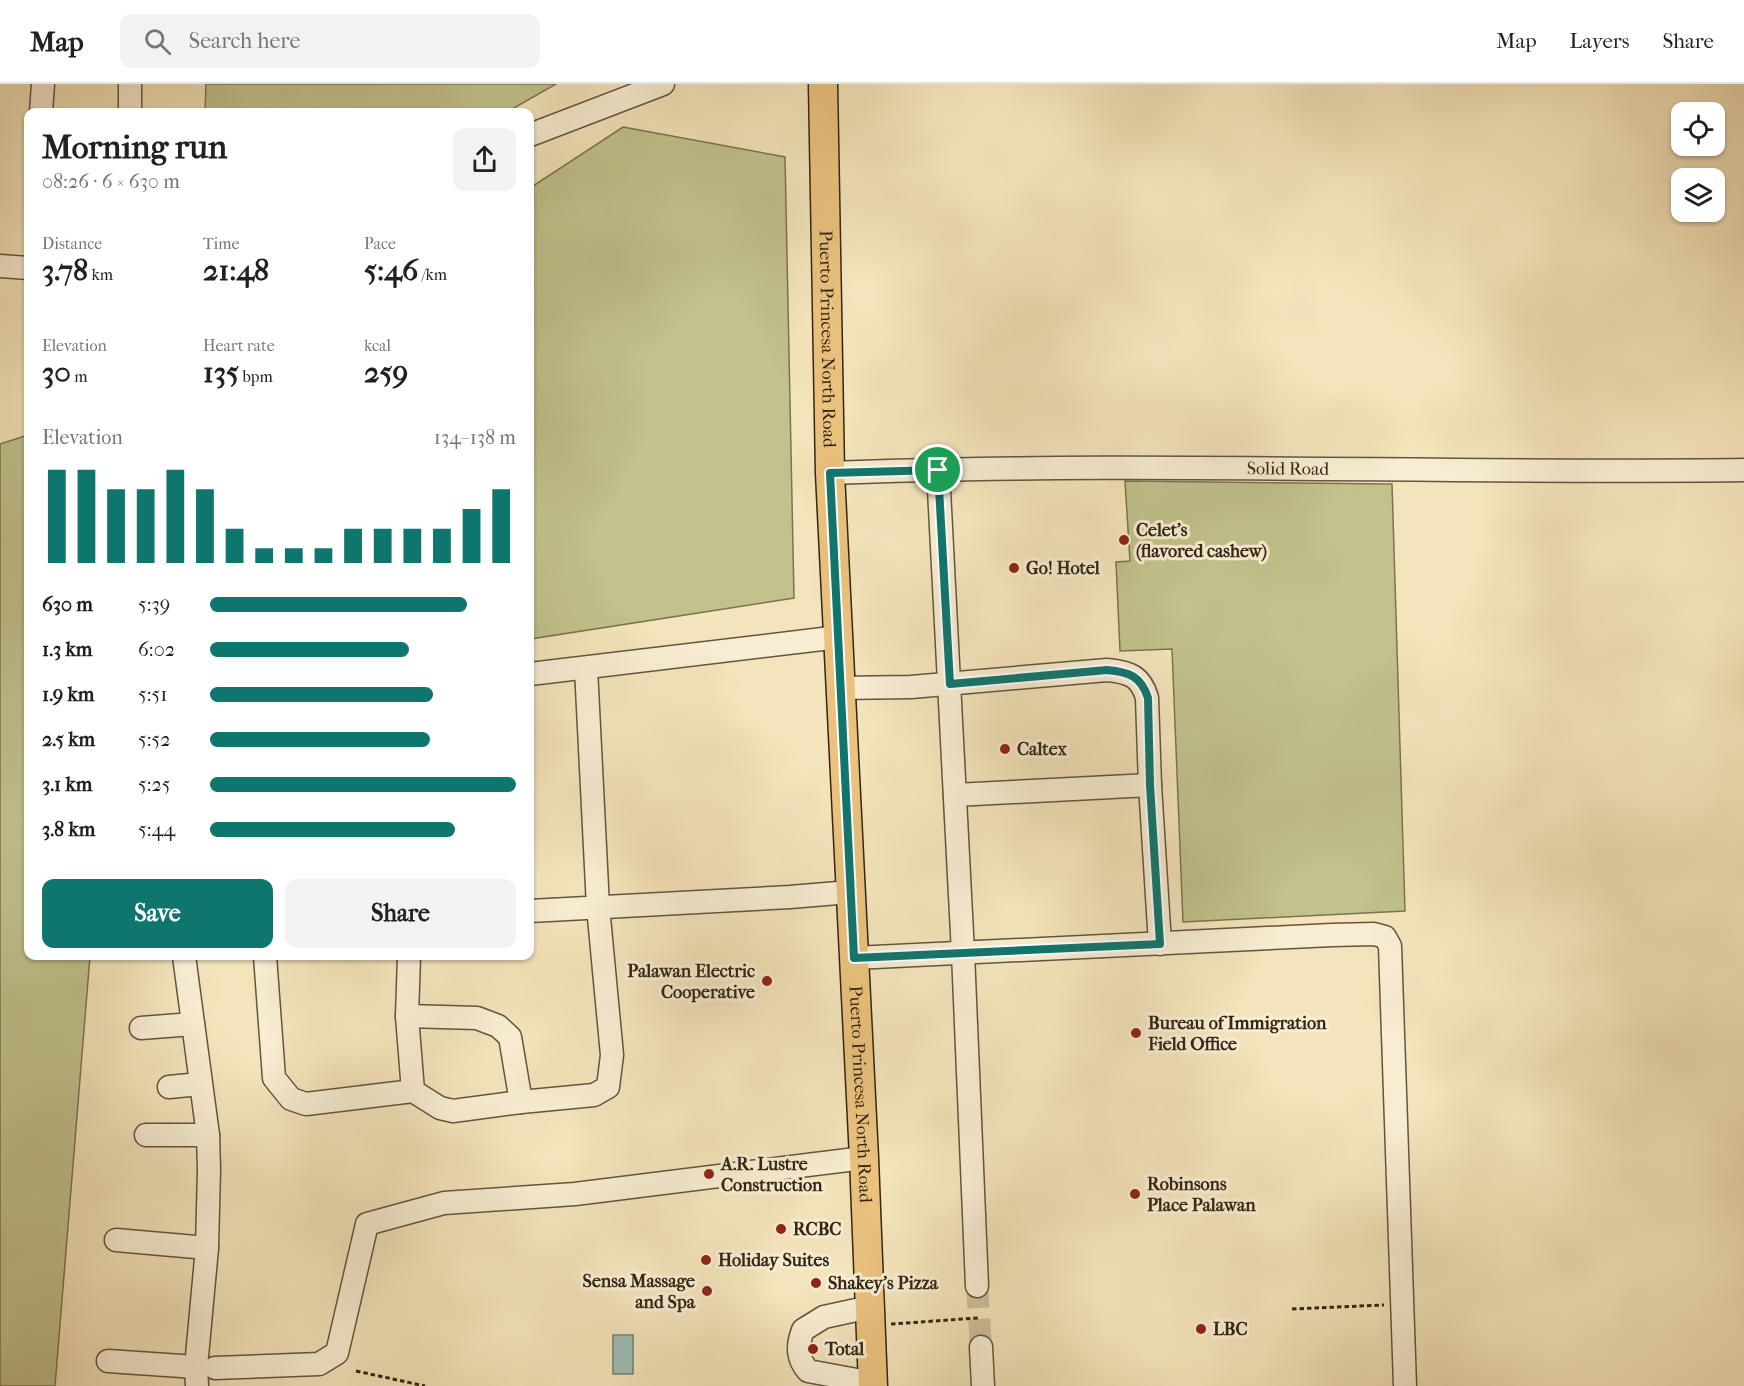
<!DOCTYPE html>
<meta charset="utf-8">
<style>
body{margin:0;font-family:"IM FELL French Canon",serif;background:#f2f2f2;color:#202124;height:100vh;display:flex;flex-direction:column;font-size:22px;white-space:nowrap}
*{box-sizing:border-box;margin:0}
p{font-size:20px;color:#757577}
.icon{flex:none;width:33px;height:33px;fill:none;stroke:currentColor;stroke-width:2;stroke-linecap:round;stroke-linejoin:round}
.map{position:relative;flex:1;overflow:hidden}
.sheet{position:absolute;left:24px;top:24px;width:510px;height:852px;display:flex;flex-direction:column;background:#fff;border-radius:12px;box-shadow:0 2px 4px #0004}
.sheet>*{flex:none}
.buttons{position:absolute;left:1671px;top:18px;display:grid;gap:12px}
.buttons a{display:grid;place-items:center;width:54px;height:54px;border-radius:12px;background:#fff;box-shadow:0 2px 4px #0004;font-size:30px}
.pin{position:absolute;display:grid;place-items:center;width:51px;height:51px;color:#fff;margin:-26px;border:3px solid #fff;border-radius:50%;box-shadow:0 2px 6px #0007}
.round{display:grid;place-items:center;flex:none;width:63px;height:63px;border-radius:12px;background:#f2f2f2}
.overview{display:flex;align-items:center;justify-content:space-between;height:102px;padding:0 18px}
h1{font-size:33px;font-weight:800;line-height:45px}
.stats{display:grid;grid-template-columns:repeat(3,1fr);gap:9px;height:102px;padding:6px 18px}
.stats div{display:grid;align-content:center}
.stats b{font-size:30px;font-weight:800}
.stats small{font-size:16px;font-weight:400}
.stats p{font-size:16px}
.chart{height:168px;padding:12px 18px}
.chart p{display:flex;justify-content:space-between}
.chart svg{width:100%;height:108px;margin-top:6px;stroke:#0f766e;stroke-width:6}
.primary-button{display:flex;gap:12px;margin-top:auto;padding:12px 18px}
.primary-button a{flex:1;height:69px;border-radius:12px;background:#0f766e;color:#fff;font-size:24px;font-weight:800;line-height:69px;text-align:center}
.primary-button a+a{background:#f2f2f2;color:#202124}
ul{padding:0 18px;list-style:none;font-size:20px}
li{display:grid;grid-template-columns:96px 72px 1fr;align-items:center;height:45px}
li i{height:15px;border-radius:8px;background:#0f766e}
header{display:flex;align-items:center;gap:36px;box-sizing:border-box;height:84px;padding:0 30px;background:#fff;border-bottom:2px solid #e0e0e0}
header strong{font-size:28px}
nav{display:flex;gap:33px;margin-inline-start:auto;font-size:21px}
.search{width:420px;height:54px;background:#f2f2f2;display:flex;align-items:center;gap:15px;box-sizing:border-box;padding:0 21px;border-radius:12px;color:#757577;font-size:22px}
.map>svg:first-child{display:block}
</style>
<header>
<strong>Map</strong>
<div class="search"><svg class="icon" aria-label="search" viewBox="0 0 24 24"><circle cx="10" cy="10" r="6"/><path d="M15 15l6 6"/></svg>Search here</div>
<nav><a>Map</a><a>Layers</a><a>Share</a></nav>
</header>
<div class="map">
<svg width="1744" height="1302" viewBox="0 0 1744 1302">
<rect width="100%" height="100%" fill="#f4e4bb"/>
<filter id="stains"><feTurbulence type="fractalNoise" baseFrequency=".00333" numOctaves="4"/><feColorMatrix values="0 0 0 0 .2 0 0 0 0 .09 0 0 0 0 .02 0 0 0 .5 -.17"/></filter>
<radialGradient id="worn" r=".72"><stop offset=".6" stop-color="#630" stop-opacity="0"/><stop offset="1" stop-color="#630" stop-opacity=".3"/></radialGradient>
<!-- green -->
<path fill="#c1c28c" stroke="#7a7450" stroke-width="1.5" d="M206,0H556L507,28H205Z
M623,43L785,73L794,514L530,555V104Z
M28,351V872H90L55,1302H0V360Z
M1125,397L1392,400L1405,827L1183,838L1172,565L1120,567L1116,478L1130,477Z"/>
<!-- water -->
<path fill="#9dbeb6" stroke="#738175" stroke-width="1.5" d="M613,1251H633V1290H613Z"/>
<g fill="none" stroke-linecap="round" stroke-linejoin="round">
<!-- minor-tunnel -->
<path stroke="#cdbe9a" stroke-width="22" stroke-dasharray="22 11" stroke-linecap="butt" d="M977,1202L981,1263"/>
<defs>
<g id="minor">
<path d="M41,28L43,0"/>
<path d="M130,28V0"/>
<path d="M530,51L663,0"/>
<path d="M0,182L28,184"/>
<path d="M938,386L963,869L977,1202"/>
<path id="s1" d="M830,389C1135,377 1440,390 1744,386"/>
<path d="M530,590L839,553"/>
<path d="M840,604L911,603L1107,586C1129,588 1141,592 1147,614L1150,701L1160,860"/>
<path d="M955,711L1150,701"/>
<path d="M530,827L790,813L850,808"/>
<path d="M184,872L208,1051L209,1085L207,1164L196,1283L197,1302"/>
<path d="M265,872L274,994L291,1015L306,1020L413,1007L440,1024L453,1027L521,1018L594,1011L608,1003L612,971L598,823L586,584"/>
<path d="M409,872L407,932L413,1007"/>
<path d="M854,874L1332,851L1374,850L1385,853L1390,862L1405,1302"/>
<path d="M407,932L477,934L498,942L510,953L521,1018"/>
<path d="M141,944L193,940"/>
<path d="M169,1003L200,1000"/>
<path d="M146,1051H208"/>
<path d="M116,1156L207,1164"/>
<path d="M870,1223L824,1233L803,1246C797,1262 797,1274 808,1287L873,1299"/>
<path d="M981,1263L983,1302"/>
<path d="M108,1277L196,1283"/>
<path d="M215,1284L319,1280L337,1269L367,1140L444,1119L575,1110L864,1074"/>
</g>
<g id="major">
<path id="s2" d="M823,0L830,389L864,1074L873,1302"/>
</g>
</defs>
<!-- minor casing -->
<use href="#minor" stroke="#63553e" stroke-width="25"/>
<!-- major casing -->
<use href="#major" stroke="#332514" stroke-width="31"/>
<!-- path -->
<path stroke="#332514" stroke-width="3" stroke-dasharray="4.5 3" stroke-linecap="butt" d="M1292,1225L1384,1221
M891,1240L978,1234
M356,1287L425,1302"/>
<!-- minor -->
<use href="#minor" stroke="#f8edd3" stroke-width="22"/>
<!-- major -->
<use href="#major" stroke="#eac27e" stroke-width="28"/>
</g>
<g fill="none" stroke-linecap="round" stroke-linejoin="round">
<defs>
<path id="route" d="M938,386L950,600L1107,586C1129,588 1141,592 1148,614L1150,701L1160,860L854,874L830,389Z"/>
</defs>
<!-- route casing -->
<use href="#route" stroke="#fff" stroke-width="12"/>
<!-- route -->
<use href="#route" stroke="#0f766e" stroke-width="8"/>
</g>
<!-- markers -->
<g fill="#8f2418" stroke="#f8edd3" stroke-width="2">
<circle cx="1124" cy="456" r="6"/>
<circle cx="1014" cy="484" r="6"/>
<circle cx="1005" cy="665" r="6"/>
<circle cx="767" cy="897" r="6"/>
<circle cx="1136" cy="949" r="6"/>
<circle cx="709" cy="1090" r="6"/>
<circle cx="1135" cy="1110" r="6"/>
<circle cx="781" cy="1145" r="6"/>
<circle cx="706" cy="1176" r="6"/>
<circle cx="816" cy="1199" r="6"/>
<circle cx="707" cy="1207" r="6"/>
<circle cx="1201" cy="1245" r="6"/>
<circle cx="813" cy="1265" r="6"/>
</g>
<g text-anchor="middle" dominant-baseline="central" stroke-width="6" stroke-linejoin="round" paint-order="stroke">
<!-- street labels -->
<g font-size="18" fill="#332514" stroke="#f8edd3">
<text stroke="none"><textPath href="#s2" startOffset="255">Puerto Princesa North Road</textPath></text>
<text stroke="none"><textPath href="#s1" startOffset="458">Solid Road</textPath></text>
<text stroke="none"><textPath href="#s2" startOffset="1011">Puerto Princesa North Road</textPath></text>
</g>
<!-- poi labels -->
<g font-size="18" font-weight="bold" fill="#332514" stroke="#f8edd3" text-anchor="start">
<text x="1136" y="446">Celet's<tspan x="1136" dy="21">(flavored cashew)</tspan></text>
<text x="1026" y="484">Go! Hotel</text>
<text x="1017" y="665">Caltex</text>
<text x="755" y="887" text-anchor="end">Palawan Electric<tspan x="755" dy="21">Cooperative</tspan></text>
<text x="1148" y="939">Bureau of Immigration<tspan x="1148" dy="21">Field Office</tspan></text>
<text x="721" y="1080">A.R. Lustre<tspan x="721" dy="21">Construction</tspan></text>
<text x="1147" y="1100">Robinsons<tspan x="1147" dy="21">Place Palawan</tspan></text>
<text x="793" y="1145">RCBC</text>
<text x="718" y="1176">Holiday Suites</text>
<text x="695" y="1197" text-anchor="end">Sensa Massage<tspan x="695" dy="21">and Spa</tspan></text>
<text x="828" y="1199">Shakey's Pizza</text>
<text x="1213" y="1245">LBC</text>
<text x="825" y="1265">Total</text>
</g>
</g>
<rect width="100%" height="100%" filter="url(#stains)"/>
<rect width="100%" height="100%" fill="url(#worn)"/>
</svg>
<div class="buttons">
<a><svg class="icon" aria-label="locate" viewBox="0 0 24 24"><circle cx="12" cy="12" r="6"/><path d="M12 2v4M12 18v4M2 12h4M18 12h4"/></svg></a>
<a><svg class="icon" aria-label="layers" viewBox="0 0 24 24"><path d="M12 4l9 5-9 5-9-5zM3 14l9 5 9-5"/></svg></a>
</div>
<div class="pin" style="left:938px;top:386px;background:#1e9e55"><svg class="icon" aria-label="arrive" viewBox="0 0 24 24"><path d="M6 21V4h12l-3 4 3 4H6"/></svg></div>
<section class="sheet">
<div class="overview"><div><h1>Morning run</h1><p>08:26 · 6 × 630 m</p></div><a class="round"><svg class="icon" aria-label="share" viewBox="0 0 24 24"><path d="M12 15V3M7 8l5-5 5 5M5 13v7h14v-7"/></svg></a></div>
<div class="stats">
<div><p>Distance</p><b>3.78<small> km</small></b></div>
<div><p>Time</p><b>21:48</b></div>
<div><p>Pace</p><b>5:46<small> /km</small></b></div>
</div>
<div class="stats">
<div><p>Elevation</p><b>30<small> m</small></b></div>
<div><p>Heart rate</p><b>135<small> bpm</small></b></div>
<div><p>kcal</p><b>259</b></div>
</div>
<div class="chart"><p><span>Elevation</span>134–138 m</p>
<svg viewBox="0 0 160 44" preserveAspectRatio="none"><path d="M5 44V6M15 44V6M25 44V14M35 44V14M45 44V6M55 44V14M65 44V30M75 44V38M85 44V38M95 44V38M105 44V30M115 44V30M125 44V30M135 44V30M145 44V22M155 44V14"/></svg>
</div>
<ul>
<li><b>630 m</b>5:39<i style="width:84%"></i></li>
<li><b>1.3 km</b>6:02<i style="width:65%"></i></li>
<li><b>1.9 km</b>5:51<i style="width:73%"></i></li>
<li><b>2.5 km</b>5:52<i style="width:72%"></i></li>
<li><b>3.1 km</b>5:25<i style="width:100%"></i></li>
<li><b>3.8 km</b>5:44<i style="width:80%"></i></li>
</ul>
<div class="primary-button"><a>Save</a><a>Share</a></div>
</section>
</div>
